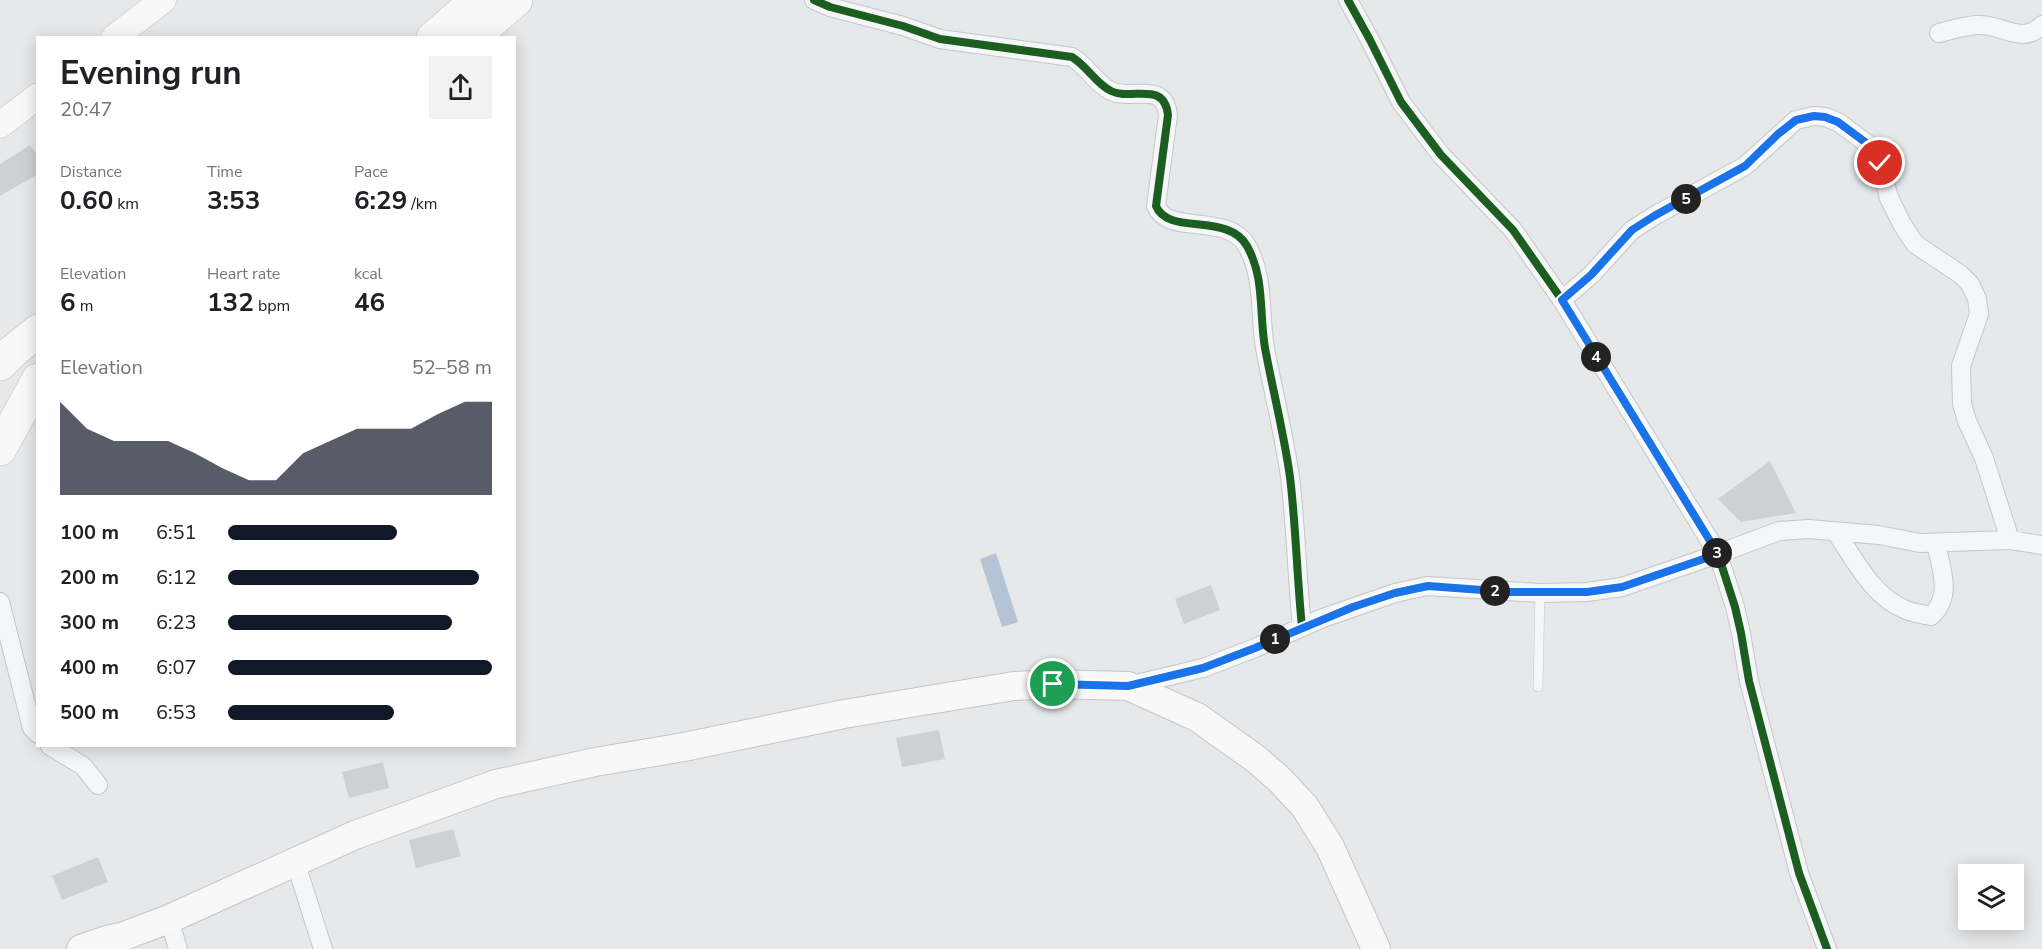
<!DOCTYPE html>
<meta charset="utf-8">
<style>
body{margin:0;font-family:"Nunito Sans",sans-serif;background:#f2f2f2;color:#202124;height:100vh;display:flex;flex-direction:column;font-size:22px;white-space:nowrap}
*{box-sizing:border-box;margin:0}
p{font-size:20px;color:#757577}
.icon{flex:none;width:33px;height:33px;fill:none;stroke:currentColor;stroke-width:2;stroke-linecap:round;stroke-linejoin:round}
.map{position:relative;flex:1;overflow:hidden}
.details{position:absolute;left:36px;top:36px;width:480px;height:711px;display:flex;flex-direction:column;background:#fff;border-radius:0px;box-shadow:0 3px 15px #0003}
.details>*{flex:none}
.controls{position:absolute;left:1958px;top:864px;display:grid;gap:12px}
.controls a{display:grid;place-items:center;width:66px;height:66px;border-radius:0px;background:#fff;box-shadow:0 3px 15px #0003;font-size:30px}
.pin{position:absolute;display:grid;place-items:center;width:51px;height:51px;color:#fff;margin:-26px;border:3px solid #fff;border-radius:50%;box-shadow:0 2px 6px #0007}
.km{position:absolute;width:30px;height:30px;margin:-15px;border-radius:50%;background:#222;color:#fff;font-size:16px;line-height:30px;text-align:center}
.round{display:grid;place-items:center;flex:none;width:63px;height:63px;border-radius:0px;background:#f2f2f2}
.headline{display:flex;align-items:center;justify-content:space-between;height:102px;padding:0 24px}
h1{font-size:33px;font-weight:700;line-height:45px}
.figures{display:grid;grid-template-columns:repeat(3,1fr);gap:9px;height:102px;padding:6px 24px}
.figures div{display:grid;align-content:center}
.figures b{font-size:26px;font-weight:700}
.figures small{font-size:16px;font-weight:400}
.figures p{font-size:16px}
.chart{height:168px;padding:12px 24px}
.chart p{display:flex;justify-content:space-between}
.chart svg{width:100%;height:108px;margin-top:6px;fill:#111827;opacity:.7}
ul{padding:0 24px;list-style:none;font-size:20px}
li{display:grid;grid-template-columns:96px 72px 1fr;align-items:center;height:45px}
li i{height:15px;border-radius:8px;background:#111827}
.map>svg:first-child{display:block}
</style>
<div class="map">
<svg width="2042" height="949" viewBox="0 0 2042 949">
<rect width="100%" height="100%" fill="#e6e8ea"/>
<!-- water -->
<path fill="#b4c4d5" d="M996,553L1018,622L1002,627L980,559Z"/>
<!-- building -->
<path fill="#ced0d3" d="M30,145L38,156V174L0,196V164Z
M1770,461L1796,513L1741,522L1718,499Z
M1211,585L1220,610L1184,624L1175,599Z
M939,730L945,759L902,767L896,738Z
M383,762L389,788L349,798L342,772Z
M453,829L461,856L416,868L409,840Z
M98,857L108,882L62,900L52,876Z"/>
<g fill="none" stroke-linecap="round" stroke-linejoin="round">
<defs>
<path id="lane" d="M1538,687L1540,593"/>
<path id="street" d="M814,0L830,7L903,26L940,39L1072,57C1087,66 1096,84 1111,91C1132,101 1164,80 1168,115L1156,206C1168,236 1228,212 1247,246C1265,278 1259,313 1265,348C1273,391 1284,434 1290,477C1296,527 1297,578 1302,627
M1348,0L1370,40L1401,102L1441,155L1513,230L1562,300L1718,554L1735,607L1741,633L1749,681L1799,873L1827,949
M1939,33C1951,30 1964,26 1976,25C2002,23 2021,46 2042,25
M1562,300L1591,275L1632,230L1654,216L1745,166L1796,120L1814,116L1825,117L1838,122L1869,145L1880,163L1889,198L1902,224L1915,244L1960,274L1970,284L1977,299L1979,314L1961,366L1962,404L1967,421L1984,458L2010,540
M1835,531C1854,558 1872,596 1904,609C1912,613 1922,614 1931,616C1953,596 1941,569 1936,543
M0,602L32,728L38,734
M1128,686L1203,668L1255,648L1323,618L1395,593L1427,586L1540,593L1587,592L1622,587L1718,554L1779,531L1809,529L1879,535L1920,543L2010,540L2042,545
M50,746L83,766L98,785
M295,861L323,949
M169,919L178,949"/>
<path id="secondary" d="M114,38L163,0
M0,125L38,96"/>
<path id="primary" d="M81,949L107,940L121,937L169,919L355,835L496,784L595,762L684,747L844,714L1014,686L1053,684L1128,686L1197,717L1256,759L1280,780L1305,807L1330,847L1376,949"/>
<path id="highway" d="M433,38L477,0
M472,38L516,0
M0,364L12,352L38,331
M0,449L38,380"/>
</defs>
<!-- lane casing -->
<use href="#lane" stroke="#c4c6c8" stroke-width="10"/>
<!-- street casing -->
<use href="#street" stroke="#c4c6c8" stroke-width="20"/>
<!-- secondary casing -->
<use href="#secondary" stroke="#c4c6c8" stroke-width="27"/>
<!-- primary casing -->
<use href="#primary" stroke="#c2c5c8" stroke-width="30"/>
<!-- highway casing -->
<use href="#highway" stroke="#b8bbbf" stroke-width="34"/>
<!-- lane -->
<use href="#lane" stroke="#f5f6f7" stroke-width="9"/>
<!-- street -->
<use href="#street" stroke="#f5f6f7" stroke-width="18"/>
<!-- secondary -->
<use href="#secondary" stroke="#f8f8f8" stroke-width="26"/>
<!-- primary -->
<use href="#primary" stroke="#f8f8f8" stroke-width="28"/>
<!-- highway -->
<use href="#highway" stroke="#f8f8f8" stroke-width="33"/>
<defs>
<path id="cycleway" d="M814,0L830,7L903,26L940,39L1072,57C1087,66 1096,84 1111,91C1132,101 1164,80 1168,115L1156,206C1168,236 1228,212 1247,246C1265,278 1259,313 1265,348C1273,391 1284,434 1290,477C1296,527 1297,578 1302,627
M1348,0L1370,40L1401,102L1441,155L1513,230L1562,300L1718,554L1735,607L1741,633L1749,681L1799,873L1827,949"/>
</defs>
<!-- cycleway casing -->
<use href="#cycleway" stroke="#f4f6f9" stroke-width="11"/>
<!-- cycleway -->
<use href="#cycleway" stroke="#1b5e20" stroke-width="8"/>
</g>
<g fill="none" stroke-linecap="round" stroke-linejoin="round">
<defs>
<path id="route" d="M1053,684L1128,686L1203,668L1255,648L1353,607L1395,593L1428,586L1509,592H1587L1622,587L1718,554L1562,300L1591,275L1632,230L1654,216L1745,166L1778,134L1796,120L1814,116L1825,117L1838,122L1869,145L1880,163"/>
</defs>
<!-- route casing -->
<use href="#route" stroke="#fff" stroke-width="12"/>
<!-- route -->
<use href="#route" stroke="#1a73e8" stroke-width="8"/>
</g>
</svg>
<div class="controls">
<a><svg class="icon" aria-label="layers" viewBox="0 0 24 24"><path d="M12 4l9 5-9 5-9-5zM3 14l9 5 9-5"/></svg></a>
</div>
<div class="pin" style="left:1053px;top:684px;background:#1e9e55"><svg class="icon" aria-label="arrive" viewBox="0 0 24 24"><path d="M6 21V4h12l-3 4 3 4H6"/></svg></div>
<div class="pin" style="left:1880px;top:163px;background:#d93025"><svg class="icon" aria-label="check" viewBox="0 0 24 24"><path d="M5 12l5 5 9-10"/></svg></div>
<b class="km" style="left:1275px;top:639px">1</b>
<b class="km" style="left:1495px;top:591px">2</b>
<b class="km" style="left:1717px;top:553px">3</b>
<b class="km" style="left:1596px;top:357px">4</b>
<b class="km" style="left:1686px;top:199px">5</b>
<section class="details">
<div class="headline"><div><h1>Evening run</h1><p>20:47</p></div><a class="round"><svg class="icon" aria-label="share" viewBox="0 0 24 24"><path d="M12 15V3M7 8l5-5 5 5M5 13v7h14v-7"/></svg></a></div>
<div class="figures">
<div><p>Distance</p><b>0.60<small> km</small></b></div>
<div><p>Time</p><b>3:53</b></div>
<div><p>Pace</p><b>6:29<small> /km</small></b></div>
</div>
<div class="figures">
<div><p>Elevation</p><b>6<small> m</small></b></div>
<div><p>Heart rate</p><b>132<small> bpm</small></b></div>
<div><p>kcal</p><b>46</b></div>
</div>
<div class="chart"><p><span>Elevation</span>52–58 m</p>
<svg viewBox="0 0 160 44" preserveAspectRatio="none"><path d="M0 44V6L10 17L20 22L30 22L40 22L50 27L60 33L70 38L80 38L90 27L100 22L110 17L120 17L130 17L140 11L150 6L160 6V44z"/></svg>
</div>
<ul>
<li><b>100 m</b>6:51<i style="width:64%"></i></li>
<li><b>200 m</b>6:12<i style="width:95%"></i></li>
<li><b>300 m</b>6:23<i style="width:85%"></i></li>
<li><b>400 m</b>6:07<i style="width:100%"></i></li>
<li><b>500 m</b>6:53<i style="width:63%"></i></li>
</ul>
</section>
</div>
